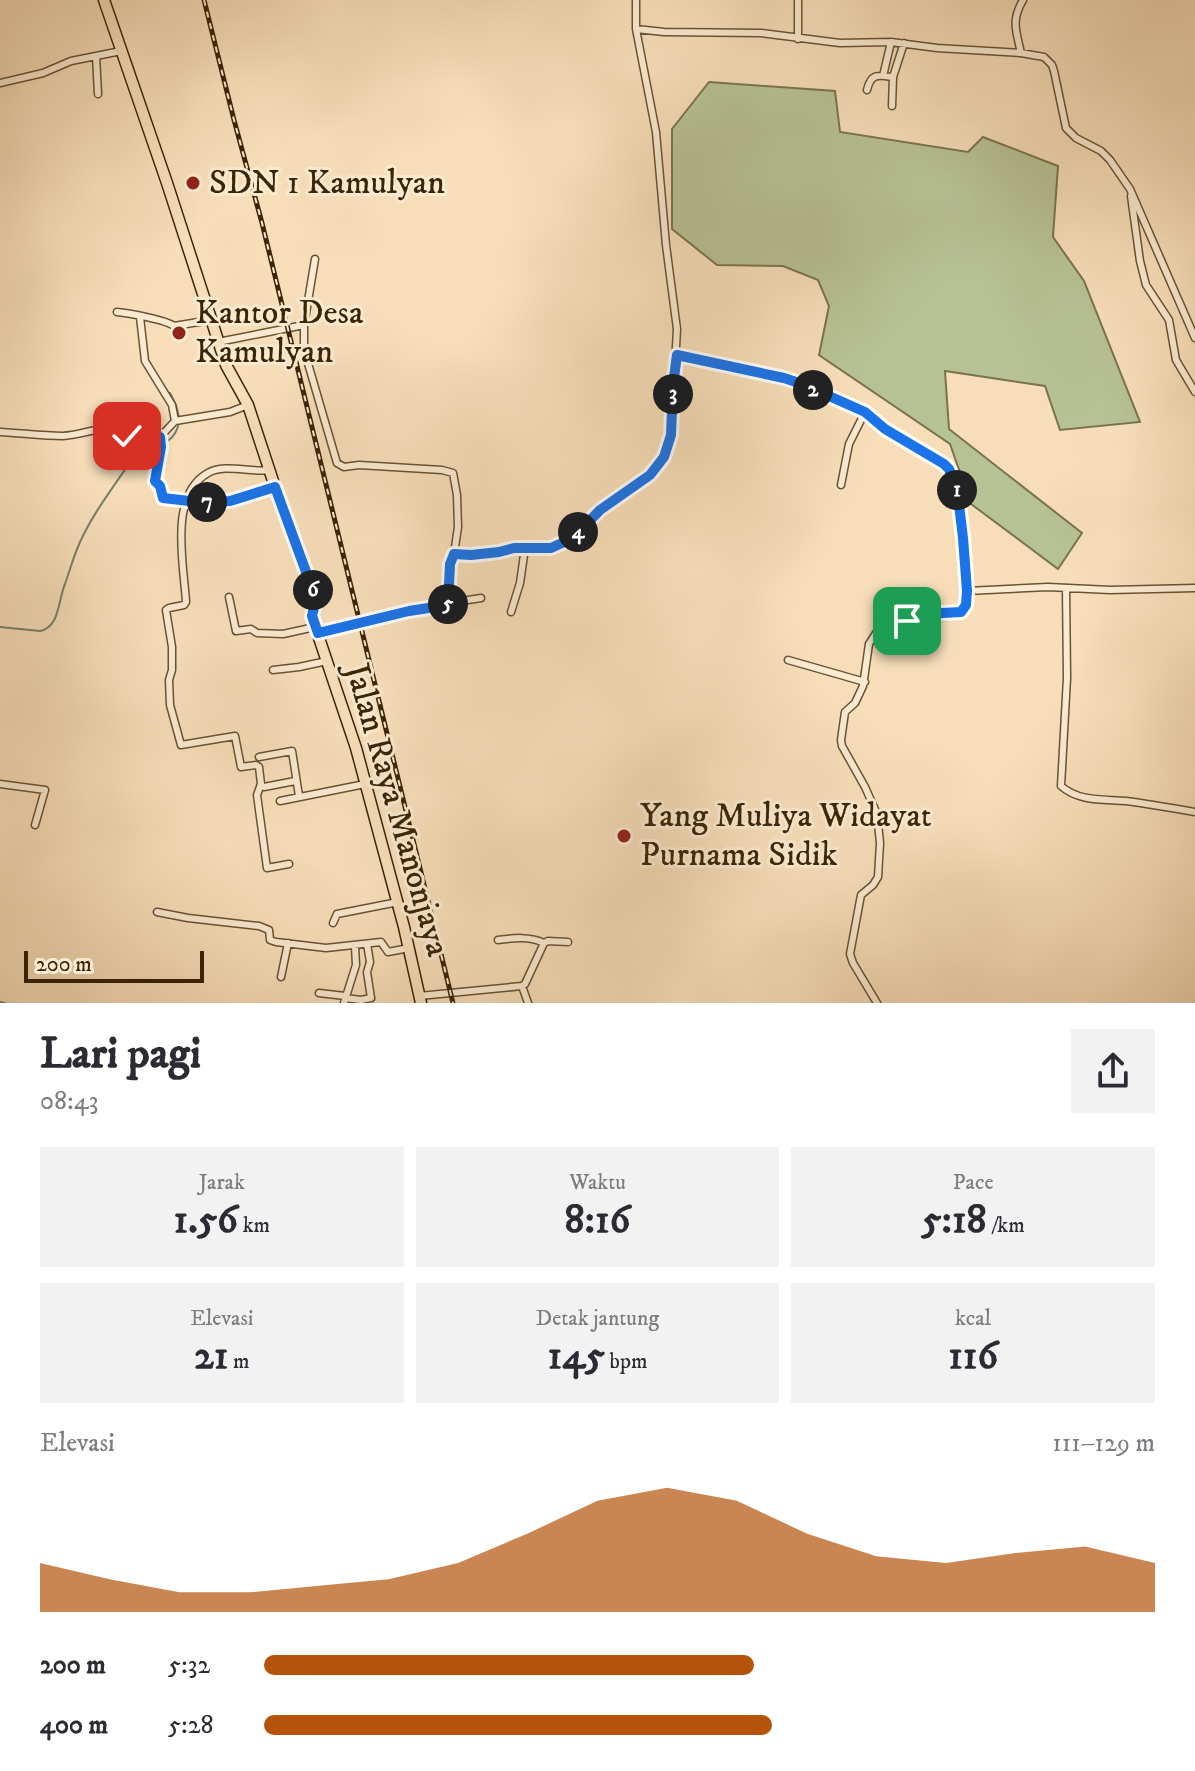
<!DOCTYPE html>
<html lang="id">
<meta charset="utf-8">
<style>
body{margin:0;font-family:"IM FELL DW Pica",serif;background:#f2f2f3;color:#2b2b33;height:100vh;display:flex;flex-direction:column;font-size:30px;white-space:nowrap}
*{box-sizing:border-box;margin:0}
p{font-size:26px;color:#7c7c81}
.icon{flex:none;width:44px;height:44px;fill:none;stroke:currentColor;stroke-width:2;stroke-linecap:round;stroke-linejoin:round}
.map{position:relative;height:1003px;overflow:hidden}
.panel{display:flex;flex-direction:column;background:#fff;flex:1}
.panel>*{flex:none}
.scale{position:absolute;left:24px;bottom:20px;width:180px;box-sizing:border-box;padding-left:8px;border:4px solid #3b2505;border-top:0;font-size:22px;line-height:28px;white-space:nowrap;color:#3b2505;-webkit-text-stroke:6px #faead2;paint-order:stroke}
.pin{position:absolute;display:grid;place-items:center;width:68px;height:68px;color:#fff;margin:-34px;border-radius:16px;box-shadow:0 4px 12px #0006}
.km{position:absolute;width:40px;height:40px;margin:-20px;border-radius:50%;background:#222;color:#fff;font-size:22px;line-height:40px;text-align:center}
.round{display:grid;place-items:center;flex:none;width:84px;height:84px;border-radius:0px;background:#f2f2f3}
.summary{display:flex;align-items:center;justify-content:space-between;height:136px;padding:0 40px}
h1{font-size:44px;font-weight:800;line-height:60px}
.figures{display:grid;grid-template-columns:repeat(3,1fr);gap:12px;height:136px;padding:8px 40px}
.figures div{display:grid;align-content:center;border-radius:0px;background:#f2f2f3;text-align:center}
.figures b{font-size:40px;font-weight:800}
.figures small{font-size:22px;font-weight:400}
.figures p{font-size:22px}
.chart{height:224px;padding:16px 40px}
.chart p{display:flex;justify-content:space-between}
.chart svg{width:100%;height:144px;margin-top:8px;fill:#b45309;opacity:.7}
ul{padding:0 40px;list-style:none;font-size:26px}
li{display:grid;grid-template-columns:128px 96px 1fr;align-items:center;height:60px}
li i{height:20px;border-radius:10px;background:#b45309}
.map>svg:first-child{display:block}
</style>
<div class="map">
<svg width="1195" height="1003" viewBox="0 0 1195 1003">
<rect width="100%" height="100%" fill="#f7deb9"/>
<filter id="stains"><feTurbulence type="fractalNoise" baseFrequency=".0025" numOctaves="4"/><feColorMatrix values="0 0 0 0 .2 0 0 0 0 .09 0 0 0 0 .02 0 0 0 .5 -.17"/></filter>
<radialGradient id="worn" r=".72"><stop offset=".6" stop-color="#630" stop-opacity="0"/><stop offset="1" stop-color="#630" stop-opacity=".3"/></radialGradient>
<!-- green -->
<path fill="#b7c294" stroke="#79744c" stroke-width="2" d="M709,82L835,91L840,132L968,152L983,137L1058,166L1053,237L1084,281L1140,422L1060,430L1045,386L945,371L949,429L1082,533L1058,569L971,504L950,444L819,355L829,306L818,280L783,266L717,265L672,229V129Z"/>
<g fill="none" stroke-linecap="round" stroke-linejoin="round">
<!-- stream -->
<path stroke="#76806b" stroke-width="2" d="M170,393L176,405L179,417
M0,627L40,631C60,627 58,600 65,584C70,570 74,555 80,542C94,511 116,484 134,456C151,441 172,451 179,423
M0,1002L5,1003"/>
<defs>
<path id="street" d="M636,29L664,32L761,33L840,43L891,42L937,48L1021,53L1044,57L1052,65L1054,71L1066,128L1076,138L1101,151L1110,160L1130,189L1195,338
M798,39V0
M1021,53C1016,30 1011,21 1023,0
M96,56L98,94
M883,76L891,42
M0,83L43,73L71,61L121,51
M867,90C871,73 878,75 893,77
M892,106L893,77L904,43
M1131,196L1140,261L1146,285L1169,320L1176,360L1195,392
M117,312C129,313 166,320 174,326L211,320
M140,317L145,361L172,405L175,421
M304,325L315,259
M218,342L304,325V346L307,360L337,463L344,467L359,465L442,470L453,473L457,495L458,527L454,554L450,564L448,605L409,611L318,633
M677,355L784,378L802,384L865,412L885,429L944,464C950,470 953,478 956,486C963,507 973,596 961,612L924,614L916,618L878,630L869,644L863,686L855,703L845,712L841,740L842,746L865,787L877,814L880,843L878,877L873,885L861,895L850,954L853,963L877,1003
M0,432C21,433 42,436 63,436C85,435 103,423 125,433L130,442L136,444L160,437L175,421L230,412L248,405
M160,437L161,447L155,480L160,486L163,498L198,502L230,501L275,487
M270,470C251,473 224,463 208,473C168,495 184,566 186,602L184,605L169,608L166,610L172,647V670L169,680L170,705L181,745L235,736L241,767L256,765L259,767L261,784L257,795L267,868L289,864
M841,485L849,444L865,412
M454,554L471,555L514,548H551L573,538L600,510L641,482L657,468L664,457L671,435L677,329L666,245L656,132L636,29V0
M1066,588L1067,678L1061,786C1079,802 1104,799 1126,801C1149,804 1172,808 1195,812
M967,591L1048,587L1110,590L1195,588
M229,597L236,631L251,629L257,633L283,634L315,627
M448,605L455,602L481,598
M511,612L520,583L525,548
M788,660L865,682
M273,670L299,667L327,661
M259,757L292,751L299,796
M0,784L45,790L35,825
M264,787L295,781
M280,801L365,784
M157,912L188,918L259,926L269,930L270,940L276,942L326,948L381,942L388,952L409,948
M333,923L337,914L398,902
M498,940C513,938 530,936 544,943
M281,977L288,943
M522,986L528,1003
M319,993L345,996
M419,996L522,986L525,984L544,943L548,941L568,942
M345,998L361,1000L371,998L367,972L370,962L367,944
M344,1003L356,965L355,946"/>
<path id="primary" d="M104,0L167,183L226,365L248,405L275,487L315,596C318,605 311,613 314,623L356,748L404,927L421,1003"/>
</defs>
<!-- street casing -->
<use href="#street" stroke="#6a5332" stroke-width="9"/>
<!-- primary casing -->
<use href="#primary" stroke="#3b2505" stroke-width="13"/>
<!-- street -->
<use href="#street" stroke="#faead2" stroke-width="6"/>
<!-- primary -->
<use href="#primary" stroke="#f7deb9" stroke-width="10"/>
<defs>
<path id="rail" d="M204,0L234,120L262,223L453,1003"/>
</defs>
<!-- rail casing -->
<use href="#rail" stroke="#3b2505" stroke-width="5"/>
<!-- rail -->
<use href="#rail" stroke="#faead2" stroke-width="2" stroke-dasharray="6" stroke-linecap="butt"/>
</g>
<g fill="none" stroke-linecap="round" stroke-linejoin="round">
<defs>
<path id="route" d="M127,436L130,442L133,444L160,437L161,447L155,481L160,486L163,498L198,502L230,501L275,487L316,599L312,616L318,633L409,611L448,605L450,564L454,554L471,555L499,552L514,548H551L573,538L600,510L650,475L664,457L671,435L673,385L677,355L784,378L802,384L865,412L885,429L944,464L949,469L957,488L963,538L967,591L966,605L961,612L924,614L907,621"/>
</defs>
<!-- route casing -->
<use href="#route" stroke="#fff" stroke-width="16"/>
<!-- route -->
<use href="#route" stroke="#1a73e8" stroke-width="10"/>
</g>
<!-- markers -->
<g fill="#8f2418" stroke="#faead2" stroke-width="3">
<circle cx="193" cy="183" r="8"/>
<circle cx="179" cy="333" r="8"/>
<circle cx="624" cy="836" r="8"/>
</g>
<g text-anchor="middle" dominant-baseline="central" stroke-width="6" stroke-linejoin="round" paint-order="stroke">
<!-- poi labels -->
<g font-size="34" fill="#3b2505" stroke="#faead2" text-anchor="start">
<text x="209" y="183">SDN 1 Kamulyan</text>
<text x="195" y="313">Kantor Desa<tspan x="195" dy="39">Kamulyan</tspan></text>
<text x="640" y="816">Yang Muliya Widayat<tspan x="640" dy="39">Purnama Sidik</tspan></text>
</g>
<!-- street labels -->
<g font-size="34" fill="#3b2505" stroke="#faead2">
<text transform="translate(397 810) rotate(74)">Jalan Raya Manonjaya</text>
</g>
</g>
<rect width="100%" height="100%" filter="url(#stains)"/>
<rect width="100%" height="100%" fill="url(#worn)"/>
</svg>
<div class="scale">200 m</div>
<div class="pin" style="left:907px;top:621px;background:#1e9e55"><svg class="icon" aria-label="arrive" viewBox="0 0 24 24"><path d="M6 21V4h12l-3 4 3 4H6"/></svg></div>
<div class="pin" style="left:127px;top:436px;background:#d93025"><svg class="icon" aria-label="check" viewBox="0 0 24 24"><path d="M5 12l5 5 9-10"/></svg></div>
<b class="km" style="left:957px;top:490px">1</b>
<b class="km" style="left:813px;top:390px">2</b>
<b class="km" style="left:673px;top:394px">3</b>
<b class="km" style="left:578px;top:532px">4</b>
<b class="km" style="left:448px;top:604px">5</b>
<b class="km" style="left:313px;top:590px">6</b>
<b class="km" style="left:207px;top:502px">7</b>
</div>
<section class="panel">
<div class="summary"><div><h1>Lari pagi</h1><p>08:43</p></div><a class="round"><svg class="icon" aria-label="share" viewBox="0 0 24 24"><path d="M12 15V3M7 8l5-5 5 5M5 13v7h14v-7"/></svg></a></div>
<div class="figures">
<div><p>Jarak</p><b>1.56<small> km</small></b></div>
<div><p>Waktu</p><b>8:16</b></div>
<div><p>Pace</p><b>5:18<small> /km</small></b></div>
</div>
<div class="figures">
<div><p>Elevasi</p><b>21<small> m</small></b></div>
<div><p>Detak jantung</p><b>145<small> bpm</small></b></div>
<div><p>kcal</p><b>116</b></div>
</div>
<div class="chart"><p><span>Elevasi</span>111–129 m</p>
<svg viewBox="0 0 160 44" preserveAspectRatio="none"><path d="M0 44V29L10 34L20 38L30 38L40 36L50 34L60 29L70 20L80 10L90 6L100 10L110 20L120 27L130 29L140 26L150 24L160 29V44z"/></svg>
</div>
<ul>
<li><b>200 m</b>5:32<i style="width:55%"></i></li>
<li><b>400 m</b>5:28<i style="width:57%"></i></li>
</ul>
</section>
